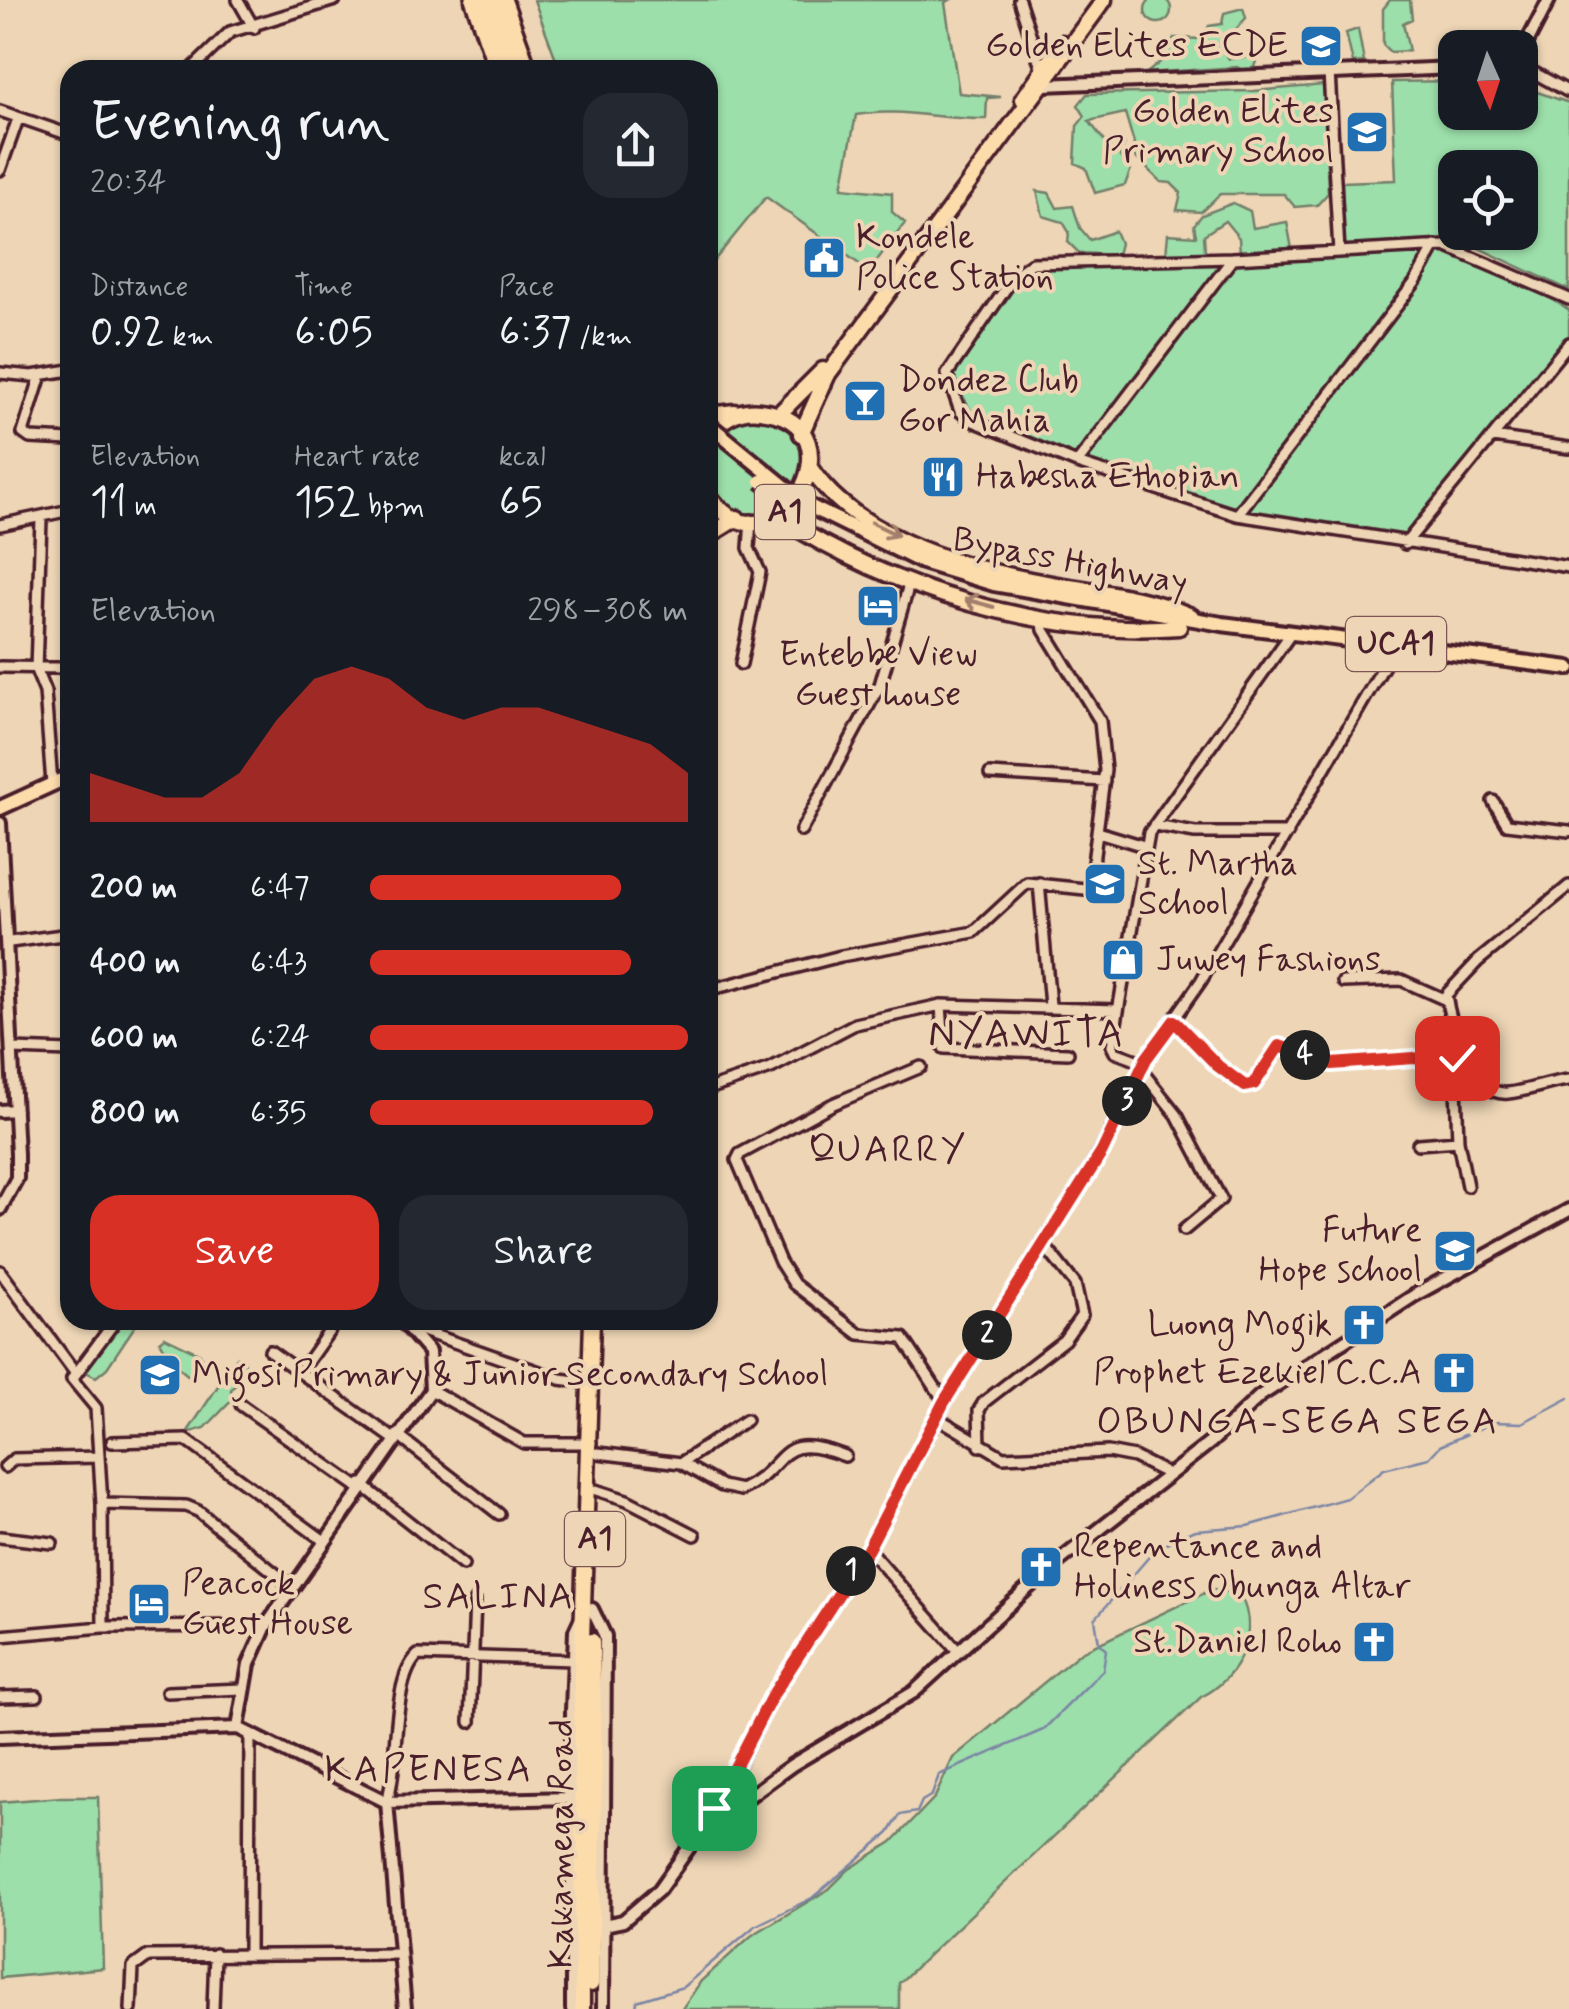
<!DOCTYPE html>
<meta charset="utf-8">
<style>
body{margin:0;font-family:Mynerve,sans-serif;background:#242831;color:#f1f3f6;height:100vh;display:flex;flex-direction:column;font-size:38px;white-space:nowrap}
*{box-sizing:border-box;margin:0}
p{font-size:32px;color:#9ea1a6}
.icon{flex:none;width:55px;height:55px;fill:none;stroke:currentColor;stroke-width:2;stroke-linecap:round;stroke-linejoin:round}
.map{position:relative;flex:1;overflow:hidden}
.drawer{position:absolute;left:60px;top:60px;width:658px;height:1270px;display:flex;flex-direction:column;background:#171b24;border-radius:30px;box-shadow:0 2px 8px #0004}
.drawer>*{flex:none}
.needle{width:65px;rotate:177deg}
.controls{position:absolute;left:1438px;top:30px;display:grid;gap:20px}
.controls a{display:grid;place-items:center;width:100px;height:100px;border-radius:20px;background:#171b24;box-shadow:0 2px 8px #0004;font-size:50px}
.pin{position:absolute;display:grid;place-items:center;width:85px;height:85px;color:#fff;margin:-42px;border-radius:20px;box-shadow:0 5px 15px #0006}
.km{position:absolute;width:50px;height:50px;margin:-25px;border-radius:50%;background:#222;color:#fff;font-size:28px;line-height:50px;text-align:center}
.round{display:grid;place-items:center;flex:none;width:105px;height:105px;border-radius:30px;background:#242831}
.summary{display:flex;align-items:center;justify-content:space-between;height:170px;padding:0 30px}
h1{font-size:55px;font-weight:600;line-height:75px}
.figures{display:grid;grid-template-columns:repeat(3,1fr);gap:15px;height:170px;padding:10px 30px}
.figures div{display:grid;align-content:center}
.figures b{font-size:42px;font-weight:600}
.figures small{font-size:28px;font-weight:400}
.figures p{font-size:28px}
.chart{height:280px;padding:20px 30px}
.chart p{display:flex;justify-content:space-between}
.chart svg{width:100%;height:180px;margin-top:10px;fill:#d93025;opacity:.7}
.primary-button{display:flex;gap:20px;margin-top:auto;padding:20px 30px}
.primary-button a{flex:1;height:115px;border-radius:30px;background:#d93025;color:#fff;font-size:40px;font-weight:600;line-height:115px;text-align:center}
.primary-button a+a{background:#242831;color:#f1f3f6}
ul{padding:0 30px;list-style:none;font-size:32px}
li{display:grid;grid-template-columns:160px 120px 1fr;align-items:center;height:75px}
li i{height:25px;border-radius:12px;background:#d93025}
.map>svg:first-child{display:block}
</style>
<div class="map">
<svg width="1569" height="2009" viewBox="0 0 1569 2009">
<rect width="100%" height="100%" fill="#edd5b5"/>
<filter id="ink" filterUnits="userSpaceOnUse"><feTurbulence type="fractalNoise" baseFrequency=".01" numOctaves="2"/><feDisplacementMap in="SourceGraphic" scale="20" xChannelSelector="R" yChannelSelector="G"/><feConvolveMatrix kernelMatrix="1 2 1 2 8 2 1 2 1" color-interpolation-filters="sRGB"/></filter>
<g filter="url(#ink)">
<!-- green -->
<path fill="#9cdfaa" stroke="#737f6a" stroke-width="2.5" fill-rule="evenodd" d="M1145 10a13 13 0 1 1 26 0a13 13 0 1 1-26 0Z
M534,0H950L945,3L959,93L1001,97L987,98L986,119C943,120 897,107 856,115L842,188L892,193V212L905,223L869,271L766,197L708,268V70H560Z
M1390,0H1410L1412,19L1403,23L1409,51L1390,52L1383,45V9Z
M1243,8L1246,18L1221,46L1229,59L1258,56L1251,75L1237,67L1147,73L1165,58L1174,38L1203,39L1209,26L1222,24L1224,13Z
M1358,29L1364,62L1353,63L1346,33Z
M1455,81V112H1520V86L1569,103V290L1468,243L1343,246L1342,182L1396,180L1392,82ZM1455,168H1520V232H1455Z
M1324,85L1328,102L1325,114L1328,193L1317,205L1295,207L1284,194H1220L1201,212L1177,210L1181,193L1171,183L1161,182L1132,154L1134,143L1125,113L1089,121L1106,143L1124,145L1120,157L1131,169L1125,185L1095,193L1086,168L1075,163L1077,126L1085,116L1078,105L1087,94L1254,91Z
M1037,191L1049,193L1057,208L1073,206L1080,228L1090,240L1115,231L1120,243L1117,255L1079,253L1068,242L1069,232L1063,222L1043,216Z
M1233,203L1250,211L1253,228L1287,222L1292,249L1240,253L1239,238L1225,221L1204,235L1205,252L1166,255L1168,234L1196,236L1194,225L1202,215Z
M1452,253L1558,302L1569,310V336L1403,540L1234,510L1073,458L973,415L953,377L1024,270L1036,266Z
M705 464a50 50 0 1 1 100 0a50 50 0 1 1-100 0Z
M120,1320H139L107,1368L96,1377L88,1373L87,1368Z
M165,1337L200,1354L204,1363L191,1378L172,1362L160,1341Z
M237,1357L244,1360L246,1369L231,1390L233,1399L205,1428L187,1433Z
M1213,1589L1240,1595C1261,1633 1238,1679 1201,1697L899,1983V2009H682L701,1981L751,1936L829,1889L848,1870L892,1842L935,1797L953,1758L1081,1652Z
M62,1797H98L103,1968L0,1978V1802Z"/>
<g fill="none" stroke-linecap="round" stroke-linejoin="round">
<!-- stream -->
<path stroke="#7b85a5" stroke-width="2.5" d="M636,2009L637,2001L683,1987L755,1926L812,1898L889,1833L900,1815L917,1812L922,1801L932,1795L939,1775L1043,1730L1103,1670L1106,1650L1099,1643L1095,1619L1154,1551L1175,1538L1196,1530L1248,1526L1347,1498L1384,1469L1429,1458L1440,1446L1494,1422L1522,1423L1569,1398"/>
<defs>
<path id="minor" d="M238,0L254,28
M1019,0L1042,70
M1520,65L1569,92
M191,70L230,32L335,0
M1329,72L1339,252
M0,111L70,135
M0,170L18,119
M1569,299L1445,246L1233,258L1032,263L1015,275L947,374L960,411L971,420L1077,463L1237,515L1569,567
M0,373L32,376L70,370
M41,375L23,433L30,438L70,440
M1493,437L1569,448
M1077,463L1233,258
M1237,515L1416,281L1435,246
M41,519L36,670L45,692L52,784
M0,525L70,510
M1405,544L1569,343
M741,664L760,572L749,548L751,520
M0,667L70,668
M990,774L1104,781
M1493,801L1507,824L1569,831
M1155,826L1195,833H1288
M801,831L880,685L910,581
M1098,832L1144,846
M1039,883L1050,1005
M1569,886L1478,961L1446,995C1450,1023 1470,1097 1508,1093C1528,1091 1548,1082 1569,1080
M10,942L70,934
M1343,982L1401,980L1446,1000
M708,990L841,956L974,932L1027,883L1085,889L1090,886L1105,770L1100,721L1044,630L1042,618
M941,1005L944,1048L1068,1053
M1174,1021L1218,1066L1245,1086L1254,1084L1279,1046L1332,1064L1414,1058L1446,1065L1460,1057
M13,1049L70,1051
M1144,1063L1115,1052L1112,1046L1149,833L1292,632
M921,1067L833,1104L740,1154L737,1160L780,1262L794,1284L859,1334L903,1338L945,1402
M1141,1070L1177,1115L1221,1199L1184,1230
M708,1089L771,1068L855,1024L941,1005L1117,1010
M1458,1141L1467,1186
M1418,1144L1458,1141L1455,1059
M0,1271L74,1371
M116,1320L72,1379L96,1408L102,1504L186,1506L198,1511L292,1587
M408,1326L560,1379L590,1383
M270,1351L394,1439
M301,1371L337,1320
M431,1390L524,1443H591
M241,1405L359,1488
M936,1417L1003,1457L1108,1452L1134,1457L1166,1473
M397,1435L499,1514
M112,1442L186,1440L323,1540
M980,1446L979,1410L984,1402L1064,1340L1082,1315L1075,1284L1044,1245
M598,1453L681,1463L722,1486L741,1490C791,1467 773,1429 845,1456
M681,1463L746,1420
M5,1467L14,1459L99,1457
M361,1484L463,1565
M596,1490L627,1500L695,1535
M102,1504L103,1627
M0,1537L52,1543
M868,1549L945,1402L1101,1151L1146,1059L1201,981L1396,645
M0,1636L103,1627L266,1626
M167,1692L243,1689
M0,1697L37,1696
M470,1722L475,1601
M387,1802C400,1763 390,1681 418,1655L574,1660
M708,1827L772,1696L868,1549L957,1650
M249,1955L250,1734
M131,2009L133,1967L148,1956L399,1954
M213,2009L215,1954"/>
<path id="tertiary" d="M1520,56L1549,0
M1044,85L1455,68
M0,823L17,1154V1178L0,1209
M0,1111L15,1110
M592,1609L605,1636L603,2009
M238,1728L249,1664L266,1626L431,1390L429,1352L401,1320
M0,1737L238,1728L387,1802L573,1798
M387,1802L405,2009
M604,1925L623,1921L659,1890L700,1832L792,1765L914,1692L1049,1569L1211,1442L1260,1396L1415,1295L1569,1210
M572,2009V1710L575,1631L581,1618"/>
<path id="primary" d="M484,0L510,70
M494,0L520,70
M807,505L922,562L994,584L1222,624L1569,668
M0,808L70,776"/>
<path id="trunk" d="M473,0L497,70
M504,0L529,70
M1023,99L1062,43
M708,408L718,414L735,412
M778,415L823,370
M801,434L828,374L1104,0
M708,437C719,420 738,408 760,411C871,422 772,589 708,494
M811,469C853,533 953,565 1026,579C1082,591 1138,593 1191,616
M777,516C891,590 1044,637 1179,627
M708,536L737,518
M591,1984L595,1769L592,1641
M582,2009L581,1672L592,1320"/>
</defs>
<!-- minor casing -->
<use href="#minor" stroke="#4a1f2b" stroke-width="16"/>
<!-- tertiary casing -->
<use href="#tertiary" stroke="#4a1f2b" stroke-width="18"/>
<!-- primary casing -->
<use href="#primary" stroke="#4a1f2b" stroke-width="20"/>
<!-- trunk casing -->
<use href="#trunk" stroke="#4a1f2b" stroke-width="21"/>
<!-- minor -->
<use href="#minor" stroke="#edd5b5" stroke-width="9"/>
<!-- tertiary -->
<use href="#tertiary" stroke="#edd5b5" stroke-width="10"/>
<!-- primary -->
<use href="#primary" stroke="#fddcac" stroke-width="12"/>
<!-- trunk -->
<use href="#trunk" stroke="#fddcac" stroke-width="14"/>
<defs>
<path id="primary-bridge" d="M708,424L807,505
M761,481L803,513"/>
</defs>
<!-- primary-bridge casing -->
<use href="#primary-bridge" stroke="#4a1f2b" stroke-width="20" stroke-linecap="butt"/>
<!-- primary-bridge -->
<use href="#primary-bridge" stroke="#fddcac" stroke-width="12"/>
</g>
<!-- one-way arrows -->
<defs><path id="oneway-shaft" d="M-6 0H5M1.5-3L5.5 0L1.5 3" fill="none" stroke-width="1.6" stroke-linecap="round" stroke-linejoin="round" transform="scale(2.5)"/></defs>
<g stroke="#a47e6c">
<use href="#oneway-shaft" transform="translate(885 529) rotate(26)"/>
<use href="#oneway-shaft" transform="translate(979 603) rotate(-165)"/>
</g>
</g>
<g fill="none" stroke-linecap="round" stroke-linejoin="round" filter="url(#ink)">
<defs>
<path id="route" d="M714,1808L772,1696L868,1549L944,1402L1102,1152L1146,1059L1174,1021L1218,1066L1245,1086L1254,1084L1279,1046L1332,1064L1414,1058L1446,1065L1457,1058"/>
</defs>
<!-- route casing -->
<use href="#route" stroke="#fff" stroke-width="20"/>
<!-- route -->
<use href="#route" stroke="#d93025" stroke-width="12"/>
</g>
<!-- icons -->
<defs>
<symbol id="school-square" viewBox="-11 -11 22 22"><rect x="-9" y="-9" width="18" height="18" rx="4" fill="#1f6fb2" stroke="#edd5b5"/><path d="M0-5L7-2L0 1L-7-2ZM-4 1L0 2.5L4 1V4Q0 6-4 4Z" fill="#fff"/></symbol>
<symbol id="civic-square" viewBox="-11 -11 22 22"><rect x="-9" y="-9" width="18" height="18" rx="4" fill="#1f6fb2" stroke="#edd5b5"/><path d="M-.6-6.5H3V-4.5H.6V-3L4-1V1h2V6H-6V1h2V-1L-.6-3ZM-1.2 2.5V6h2.4V2.5Z" fill="#fff"/></symbol>
<symbol id="bar-square" viewBox="-11 -11 22 22"><rect x="-9" y="-9" width="18" height="18" rx="4" fill="#1f6fb2" stroke="#edd5b5"/><path d="M-6-5H6L.8 .8V4.5H3.5V6h-7V4.5H-.8V.8Z" fill="#fff"/></symbol>
<symbol id="restaurant-square" viewBox="-11 -11 22 22"><rect x="-9" y="-9" width="18" height="18" rx="4" fill="#1f6fb2" stroke="#edd5b5"/><path d="M-5-6h1v4h1v-4h1v4h1v-4h1v5L-1.5 .5V6h-2V.5L-5-1ZM5-6V6H3V1.5H1.5Q1.5-4 5-6Z" fill="#fff"/></symbol>
<symbol id="hotel-square" viewBox="-11 -11 22 22"><rect x="-9" y="-9" width="18" height="18" rx="4" fill="#1f6fb2" stroke="#edd5b5"/><path d="M-6-4.5h1.5V1H6V5H4.5V3h-9V5H-6ZM-4 0a1.8 1.8 0 1 1 3.6 0ZM.5 0V-2.5h3Q6-2.5 6 0Z" fill="#fff"/></symbol>
<symbol id="shop-square" viewBox="-11 -11 22 22"><rect x="-9" y="-9" width="18" height="18" rx="4" fill="#1f6fb2" stroke="#edd5b5"/><path d="M-5-2.5h2.3a2.7 3.5 0 0 1 5.4 0H5L5.5 6h-11ZM-1.5-2.5h3a1.5 2.3 0 0 0-3 0Z" fill="#fff"/></symbol>
<symbol id="church-square" viewBox="-11 -11 22 22"><rect x="-9" y="-9" width="18" height="18" rx="4" fill="#1f6fb2" stroke="#edd5b5"/><path d="M-1.2-6h2.4v3.5h3.3v2.4h-3.3V6h-2.4V-.1h-3.3v-2.4h3.3Z" fill="#fff"/></symbol>
</defs>
<g fill-rule="evenodd">
<use href="#school-square" x="1296" y="21" width="50" height="50"/>
<use href="#school-square" x="1342" y="107" width="50" height="50"/>
<use href="#civic-square" x="799" y="233" width="50" height="50"/>
<use href="#bar-square" x="840" y="376" width="50" height="50"/>
<use href="#restaurant-square" x="918" y="452" width="50" height="50"/>
<use href="#hotel-square" x="853" y="581" width="50" height="50"/>
<use href="#school-square" x="1080" y="859" width="50" height="50"/>
<use href="#shop-square" x="1098" y="935" width="50" height="50"/>
<use href="#school-square" x="1430" y="1226" width="50" height="50"/>
<use href="#church-square" x="1339" y="1300" width="50" height="50"/>
<use href="#church-square" x="1429" y="1348" width="50" height="50"/>
<use href="#school-square" x="135" y="1350" width="50" height="50"/>
<use href="#church-square" x="1016" y="1542" width="50" height="50"/>
<use href="#hotel-square" x="124" y="1579" width="50" height="50"/>
<use href="#church-square" x="1349" y="1617" width="50" height="50"/>
</g>
<g text-anchor="middle" dominant-baseline="central" stroke-width="8" stroke-linejoin="round" paint-order="stroke">
<!-- shield labels -->
<g fill="#edd5b5" stroke="#7b5654" stroke-width="2.5">
<rect x="755" y="485" width="60" height="54" rx="8"/>
<rect x="1346" y="617" width="100" height="54" rx="8"/>
<rect x="565" y="1512" width="60" height="54" rx="8"/>
</g>
<g font-size="32" font-weight="bold" fill="#4a1f2b">
<text x="785" y="512">A1</text>
<text x="1396" y="644">UCA1</text>
<text x="595" y="1539">A1</text>
</g>
<!-- poi labels -->
<g font-size="35" fill="#4a1f2b" stroke="#edd5b5" text-anchor="start">
<text x="1288" y="46" text-anchor="end">Golden Elites ECDE</text>
<text x="1334" y="112" text-anchor="end">Golden Elites<tspan x="1334" dy="40">Primary School</tspan></text>
<text x="856" y="238">Kondele<tspan x="856" dy="40">Police Station</tspan></text>
<text x="898" y="381">Dondez Club<tspan x="898" dy="40">Gor Mahia</tspan></text>
<text x="976" y="477">Habesha Ethopian</text>
<text x="878" y="655" text-anchor="middle">Entebbe View<tspan x="878" dy="40">Guest house</tspan></text>
<text x="1138" y="864">St. Martha<tspan x="1138" dy="40">School</tspan></text>
<text x="1156" y="960">Juwey Fashions</text>
<text x="1422" y="1231" text-anchor="end">Future<tspan x="1422" dy="40">Hope school</tspan></text>
<text x="1332" y="1325" text-anchor="end">Luong Mogik</text>
<text x="1422" y="1373" text-anchor="end">Prophet Ezekiel C.C.A</text>
<text x="192" y="1375">Migosi Primary &amp; Junior Secondary School</text>
<text x="1074" y="1547">Repentance and<tspan x="1074" dy="40">Holiness Obunga Altar</tspan></text>
<text x="182" y="1584">Peacock<tspan x="182" dy="40">Guest House</tspan></text>
<text x="1342" y="1642" text-anchor="end">St.Daniel Roho</text>
</g>
<!-- street labels -->
<g font-size="35" fill="#4a1f2b" stroke="#edd5b5">
<text transform="translate(1070 562) rotate(11)">Bypass Highway</text>
<text transform="translate(562 1844) rotate(-90)">Kakamega Road</text>
</g>
<!-- neighbourhood labels -->
<g font-size="38" letter-spacing="2.5" fill="#4a1f2b" stroke="#edd5b5">
<text x="888" y="1150">QUARRY</text>
<text x="1298" y="1422">OBUNGA-SEGA SEGA</text>
<text x="499" y="1597">SALINA</text>
<text x="429" y="1770">KAPENESA</text>
</g>
<!-- quarter labels -->
<g font-size="40" letter-spacing="2.5" fill="#4a1f2b" stroke="#edd5b5">
<text x="1027" y="1035">NYAWITA</text>
</g>
</g>
</svg>
<div class="controls">
<a><svg class="needle" viewBox="-14 -14 28 28"><path d="M0-13l5 13h-10z" fill="#e53935"/><path d="M0 13l5-13h-10z" fill="#9ea1a6"/></svg></a>
<a><svg class="icon" aria-label="locate" viewBox="0 0 24 24"><circle cx="12" cy="12" r="6"/><path d="M12 2v4M12 18v4M2 12h4M18 12h4"/></svg></a>
</div>
<div class="pin" style="left:714px;top:1808px;background:#1e9e55"><svg class="icon" aria-label="arrive" viewBox="0 0 24 24"><path d="M6 21V4h12l-3 4 3 4H6"/></svg></div>
<div class="pin" style="left:1457px;top:1058px;background:#d93025"><svg class="icon" aria-label="check" viewBox="0 0 24 24"><path d="M5 12l5 5 9-10"/></svg></div>
<b class="km" style="left:851px;top:1571px">1</b>
<b class="km" style="left:987px;top:1335px">2</b>
<b class="km" style="left:1127px;top:1101px">3</b>
<b class="km" style="left:1305px;top:1055px">4</b>
<section class="drawer">
<div class="summary"><div><h1>Evening run</h1><p>20:34</p></div><a class="round"><svg class="icon" aria-label="share" viewBox="0 0 24 24"><path d="M12 15V3M7 8l5-5 5 5M5 13v7h14v-7"/></svg></a></div>
<div class="figures">
<div><p>Distance</p><b>0.92<small> km</small></b></div>
<div><p>Time</p><b>6:05</b></div>
<div><p>Pace</p><b>6:37<small> /km</small></b></div>
</div>
<div class="figures">
<div><p>Elevation</p><b>11<small> m</small></b></div>
<div><p>Heart rate</p><b>152<small> bpm</small></b></div>
<div><p>kcal</p><b>65</b></div>
</div>
<div class="chart"><p><span>Elevation</span>298–308 m</p>
<svg viewBox="0 0 160 44" preserveAspectRatio="none"><path d="M0 44V32L10 35L20 38L30 38L40 32L50 19L60 9L70 6L80 9L90 16L100 19L110 16L120 16L130 19L140 22L150 25L160 32V44z"/></svg>
</div>
<ul>
<li><b>200 m</b>6:47<i style="width:79%"></i></li>
<li><b>400 m</b>6:43<i style="width:82%"></i></li>
<li><b>600 m</b>6:24<i style="width:100%"></i></li>
<li><b>800 m</b>6:35<i style="width:89%"></i></li>
</ul>
<div class="primary-button"><a>Save</a><a>Share</a></div>
</section>
</div>
